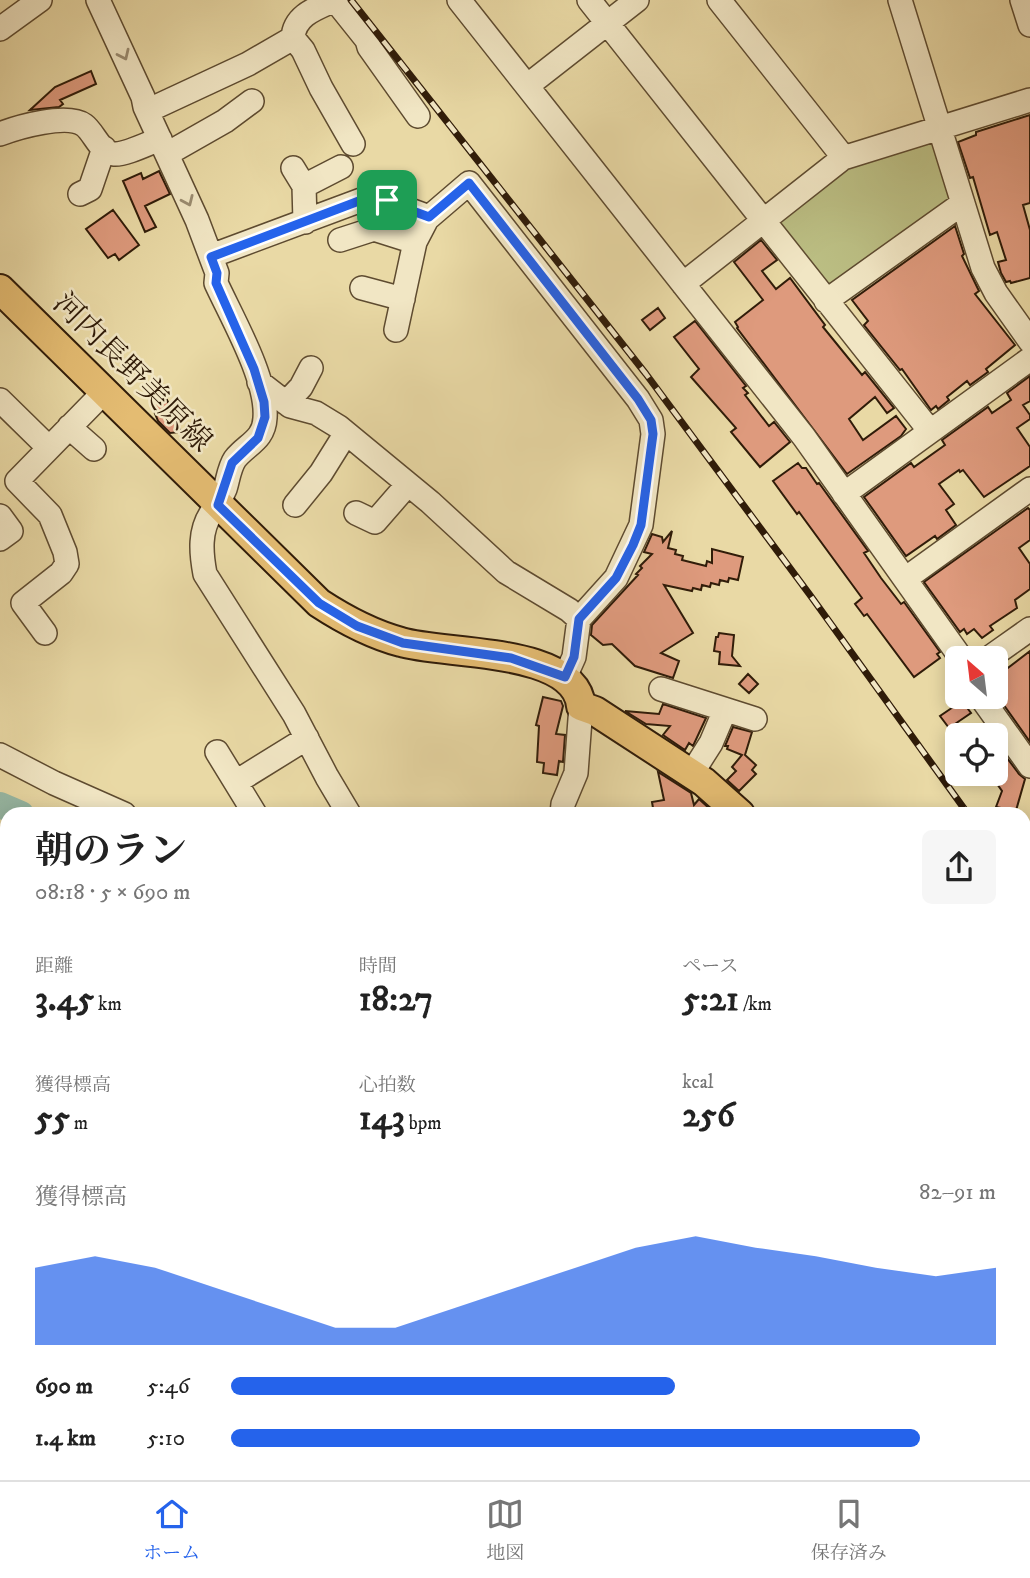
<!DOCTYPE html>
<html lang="ja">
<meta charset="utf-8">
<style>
body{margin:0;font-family:"IM FELL DW Pica","Noto Serif JP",serif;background:#f6f6f6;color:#222;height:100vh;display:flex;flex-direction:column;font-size:26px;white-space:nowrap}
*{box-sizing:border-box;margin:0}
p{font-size:23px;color:#767676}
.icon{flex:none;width:38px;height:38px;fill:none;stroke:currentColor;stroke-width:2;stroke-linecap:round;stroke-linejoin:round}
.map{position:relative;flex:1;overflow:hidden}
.sheet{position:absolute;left:0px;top:807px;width:1031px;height:674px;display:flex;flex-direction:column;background:#fff;border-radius:21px 21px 0 0;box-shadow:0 4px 18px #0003}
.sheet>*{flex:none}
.needle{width:46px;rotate:332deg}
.tools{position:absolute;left:945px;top:646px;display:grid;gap:14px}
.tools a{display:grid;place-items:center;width:63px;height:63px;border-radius:10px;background:#fff;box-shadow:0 4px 18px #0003;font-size:35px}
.pin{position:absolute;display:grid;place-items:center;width:60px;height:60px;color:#fff;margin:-30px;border-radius:14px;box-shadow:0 4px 10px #0006}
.round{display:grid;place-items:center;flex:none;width:74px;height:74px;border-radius:10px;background:#f6f6f6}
.overview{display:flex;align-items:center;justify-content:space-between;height:119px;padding:0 35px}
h1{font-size:38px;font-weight:700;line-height:52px}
.metrics{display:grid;grid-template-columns:repeat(3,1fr);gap:10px;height:119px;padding:7px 35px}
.metrics div{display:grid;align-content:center}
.metrics b{font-size:35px;font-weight:700}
.metrics small{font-size:19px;font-weight:400}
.metrics p{font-size:19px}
.chart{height:196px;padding:14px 35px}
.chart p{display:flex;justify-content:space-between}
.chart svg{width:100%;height:126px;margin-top:7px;fill:#2563eb;opacity:.7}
ul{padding:0 35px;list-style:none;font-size:23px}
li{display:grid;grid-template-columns:112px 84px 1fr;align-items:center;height:52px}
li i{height:18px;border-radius:9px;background:#2563eb}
.menu{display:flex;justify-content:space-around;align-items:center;height:98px;border-top:2px solid #e0e0e0;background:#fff;font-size:19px;color:#767676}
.menu a{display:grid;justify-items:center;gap:4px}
.menu .selected{color:#2563eb}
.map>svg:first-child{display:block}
</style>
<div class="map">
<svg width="1030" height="1480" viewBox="0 0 1030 1480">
<rect width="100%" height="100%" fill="#e9d9a5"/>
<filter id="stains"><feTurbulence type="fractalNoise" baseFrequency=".00286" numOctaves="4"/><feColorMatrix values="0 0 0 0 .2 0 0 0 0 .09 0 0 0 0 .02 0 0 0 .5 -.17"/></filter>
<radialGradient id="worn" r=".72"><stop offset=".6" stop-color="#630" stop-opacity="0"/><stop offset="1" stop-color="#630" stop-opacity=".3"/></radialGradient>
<!-- green -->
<path fill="#bbbe83" stroke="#766d46" stroke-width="2" d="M931,139L955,195L950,207L823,289L777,230L778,218L846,165Z"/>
<!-- water -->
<path fill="#97baa7" stroke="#6e7b68" stroke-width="2" d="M3,1352L7,1355V1474H134L133,1480H6Z"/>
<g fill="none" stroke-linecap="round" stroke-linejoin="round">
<!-- river -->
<path stroke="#97baa7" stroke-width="26" d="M0,805L21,814
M587,1474L590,1480"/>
</g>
<!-- building -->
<path fill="#de9a7d" stroke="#301c09" stroke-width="2" d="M91,71L96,84L60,100L63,104L59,107L30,110L55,87Z
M1030,115V203L1023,205L1030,230V278L1011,283L1010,281L1006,282L1001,273L998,262L1006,260L997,232L990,235L973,177L970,178L958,142L976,135V132Z
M159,171L170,194L145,206L156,227L145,232L123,181L141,173L143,179Z
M113,210L139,245L119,260L115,254L108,258L86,229Z
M955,226L964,254L962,256L979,291L975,294L1015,345L986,369L988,372L970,385L967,381L947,397L949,400L938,409L936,406L931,410L902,369L900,370L864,325L868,321L852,300Z
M761,240L777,260L762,271L776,289L790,278L825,325L823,327L862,375L865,372L894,408L887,413L875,397L849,419L863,440L896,416L906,429L901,436L847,474L737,328L738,327L735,322L763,300L734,262Z
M658,308L665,318L650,330L642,320Z
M695,321L746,386L743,388L748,393L745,395L769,426L774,422L790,442L760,467L731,432L736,428L691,377L699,369L674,337Z
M1030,376V401L1023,405L1030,415V419L1017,428L1030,447V466L984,497L963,470L960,472L959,470L939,484L954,504L946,510L956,525L937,539L935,536L906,556L864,497L911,463L914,467L945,445L942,440L988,407L992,413L1011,400L1007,393Z
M167,400L181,432L170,433L158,421L151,404Z
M798,463L802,468H806L817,484L819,483L868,551L864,553L881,578L901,604L904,602L940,652L937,654L940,658L914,677L867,614L864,616L855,604L862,598L799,512L797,514L773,481Z
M1028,508L1030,510V540L1019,548L1030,564V589L1015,600L1017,608L990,626L993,630L982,638L974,629L967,634L964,629L960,632L924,582Z
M672,531L668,548L676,550L675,554L683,556L682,560L706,566L707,561L712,563V549L743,557L738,580L729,578L728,582L720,580L719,585L711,583L710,587L702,585L701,590L693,588L692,591L664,585L693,633L661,653L679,661L673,678L635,666L612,644L603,645L591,635L592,625L638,575L636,574L642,568L640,566L652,554L644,552L652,534L662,537L663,542Z
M719,633L734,635L732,656L740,666L719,664L720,652L714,651L716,637H718Z
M1030,651V742L996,694V677Z
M748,674L758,684L749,693L739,684Z
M543,697L561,701L563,706L556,734L565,735L563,762L559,761L557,775L543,773L544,763L537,762L539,726L536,725Z
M962,701L971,713L949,728L940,716Z
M663,704L706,718L693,746L689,743L685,750L663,735L670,726L646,724L625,711L659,714Z
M733,727L752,732L745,755L756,765L752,770L756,774L739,791L727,780L736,771L732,767L742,755L727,749L728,746H725Z
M1001,750L1019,774L1025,779L1015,814L1000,810L1001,808L996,807L1002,791L990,774H996V754Z
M658,772L691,793L694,805L699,799L711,810L708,814H654L652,802L664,800Z"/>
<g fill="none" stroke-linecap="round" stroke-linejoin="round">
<defs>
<path id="minor" d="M98,0L143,97L145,107L197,220L217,273L216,283C232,318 268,380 265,418C264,440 247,444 235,459C229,468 228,480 225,489C221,499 217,504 212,512C199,530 201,553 205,574L294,714L327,777L349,814
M459,0L804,437L961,658
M589,0L930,431
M719,0L844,158
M900,0L983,268L996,293L1030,341
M1022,0L1030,25
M0,29L40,0
M293,38L303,50L321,88L353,144
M527,86L637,0
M147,111L248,64L293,38C294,15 317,8 335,0L367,40L369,47L418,116
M0,134C18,127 67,113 84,125C94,132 100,153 114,154C125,155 149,143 160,139
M167,154L225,121L252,101
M293,168L304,186L305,222
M304,186L341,167
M80,194L90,189L104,148
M340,240L374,229L415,242
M211,256L372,196L429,217
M683,284L843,158L1030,100
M362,288L403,299
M826,301L963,203
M396,330L415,242L427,219L469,183L638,399L651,420L653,434L641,525L616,578L579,619L574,657L565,677
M259,382L290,406L316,413L339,427L430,502L506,572L569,610L579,619
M0,400L49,448
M286,403L301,387L311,368
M69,427L94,449
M844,494L1030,359
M295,505L321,473L346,433
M356,513L375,522L408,484
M0,516L11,531L0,539
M905,579L1030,489
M45,633L23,603L61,573L67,564L65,552L50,515L17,481L104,392
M989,658L1030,629
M661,689L755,719
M980,696L1030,766
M217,752L255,814
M0,755L54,783L124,814
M692,773L711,743L725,710
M236,782L307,738
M562,814L563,804L576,773L581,706
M0,852L7,862
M0,968L7,964
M0,1059L7,1055
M0,1147L7,1159
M0,1240L7,1236
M1024,1244L1030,1242
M0,1322L7,1324
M1024,1468L1030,1467
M220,1474L225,1480
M301,1474L307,1480
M529,1474L532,1480
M571,1474L574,1480
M631,1474L633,1480
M875,1474L877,1480
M195,1480L197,1474
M376,1480L381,1474"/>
<path id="major" d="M0,289L319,603C345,620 371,634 401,642C443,655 576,647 581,706L595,711L704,782L740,814
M1024,1096L1030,1105"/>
</defs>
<!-- minor casing -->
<use href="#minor" stroke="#5e4b30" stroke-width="26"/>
<!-- major casing -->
<use href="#major" stroke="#301c09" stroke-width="32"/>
<!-- minor -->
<use href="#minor" stroke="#f1e6c4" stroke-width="23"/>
<!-- major -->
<use href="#major" stroke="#e4bc72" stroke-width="28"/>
<defs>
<path id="rail" d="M351,0L646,374L810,595L968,814
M1024,894L1030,903"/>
</defs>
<!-- rail casing -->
<use href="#rail" stroke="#301c09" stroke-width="7"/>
<!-- rail -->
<use href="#rail" stroke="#f1e6c4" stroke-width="4.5" stroke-dasharray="13" stroke-linecap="butt"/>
</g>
<!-- one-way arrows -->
<defs><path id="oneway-chevron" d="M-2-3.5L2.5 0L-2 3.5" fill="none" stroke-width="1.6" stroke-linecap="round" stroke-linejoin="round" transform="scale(1.75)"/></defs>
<g stroke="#9a8b70">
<use href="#oneway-chevron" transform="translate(124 55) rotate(65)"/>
<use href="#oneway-chevron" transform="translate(188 201) rotate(66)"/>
</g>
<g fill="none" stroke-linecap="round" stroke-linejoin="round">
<defs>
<path id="route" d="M469,183L638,399L651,420L653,434L641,525L633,545L616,578L579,619L574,657L565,677L511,658L403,643L357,626L319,603L218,505L232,463L258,438L265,417L264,402L254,369L216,283L217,273L211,257L372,196L429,217Z"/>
</defs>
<!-- route casing -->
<use href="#route" stroke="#fff" stroke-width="14"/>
<!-- route -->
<use href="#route" stroke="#2563eb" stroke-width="9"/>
</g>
<g text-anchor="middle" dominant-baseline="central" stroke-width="5" stroke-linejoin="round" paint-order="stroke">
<!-- street labels -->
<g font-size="30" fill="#301c09" stroke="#f1e6c4">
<text transform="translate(132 373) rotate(45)">河内長野美原線</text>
</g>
</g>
<rect width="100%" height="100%" filter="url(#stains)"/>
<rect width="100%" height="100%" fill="url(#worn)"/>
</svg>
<div class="tools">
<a><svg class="needle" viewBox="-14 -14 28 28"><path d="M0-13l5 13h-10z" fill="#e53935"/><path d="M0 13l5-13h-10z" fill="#767676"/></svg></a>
<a><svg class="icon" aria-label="locate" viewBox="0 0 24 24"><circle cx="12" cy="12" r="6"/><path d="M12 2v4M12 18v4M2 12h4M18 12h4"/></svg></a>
</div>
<div class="pin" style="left:387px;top:200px;background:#1e9e55"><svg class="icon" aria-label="arrive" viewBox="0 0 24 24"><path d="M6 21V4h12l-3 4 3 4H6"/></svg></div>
<section class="sheet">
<div class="overview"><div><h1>朝のラン</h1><p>08:18 · 5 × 690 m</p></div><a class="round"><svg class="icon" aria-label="share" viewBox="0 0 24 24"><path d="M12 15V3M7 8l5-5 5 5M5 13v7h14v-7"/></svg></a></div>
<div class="metrics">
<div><p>距離</p><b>3.45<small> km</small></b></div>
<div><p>時間</p><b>18:27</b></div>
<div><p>ペース</p><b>5:21<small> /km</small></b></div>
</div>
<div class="metrics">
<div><p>獲得標高</p><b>55<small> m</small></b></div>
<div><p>心拍数</p><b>143<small> bpm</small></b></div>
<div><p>kcal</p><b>256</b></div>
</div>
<div class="chart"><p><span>獲得標高</span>82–91 m</p>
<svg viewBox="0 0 160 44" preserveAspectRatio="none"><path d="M0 44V17L10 13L20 17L30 24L40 31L50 38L60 38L70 31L80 24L90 17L100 10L110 6L120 10L130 13L140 17L150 20L160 17V44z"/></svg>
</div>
<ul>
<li><b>690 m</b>5:46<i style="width:58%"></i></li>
<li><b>1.4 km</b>5:10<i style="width:90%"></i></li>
</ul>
</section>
</div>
<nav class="menu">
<a class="selected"><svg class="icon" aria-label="home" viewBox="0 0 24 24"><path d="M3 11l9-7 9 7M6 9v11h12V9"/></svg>ホーム</a>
<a><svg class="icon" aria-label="map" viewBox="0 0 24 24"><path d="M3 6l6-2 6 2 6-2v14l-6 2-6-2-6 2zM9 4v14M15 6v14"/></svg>地図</a>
<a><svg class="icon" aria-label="saved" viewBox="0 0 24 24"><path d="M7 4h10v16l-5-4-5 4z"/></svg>保存済み</a>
</nav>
